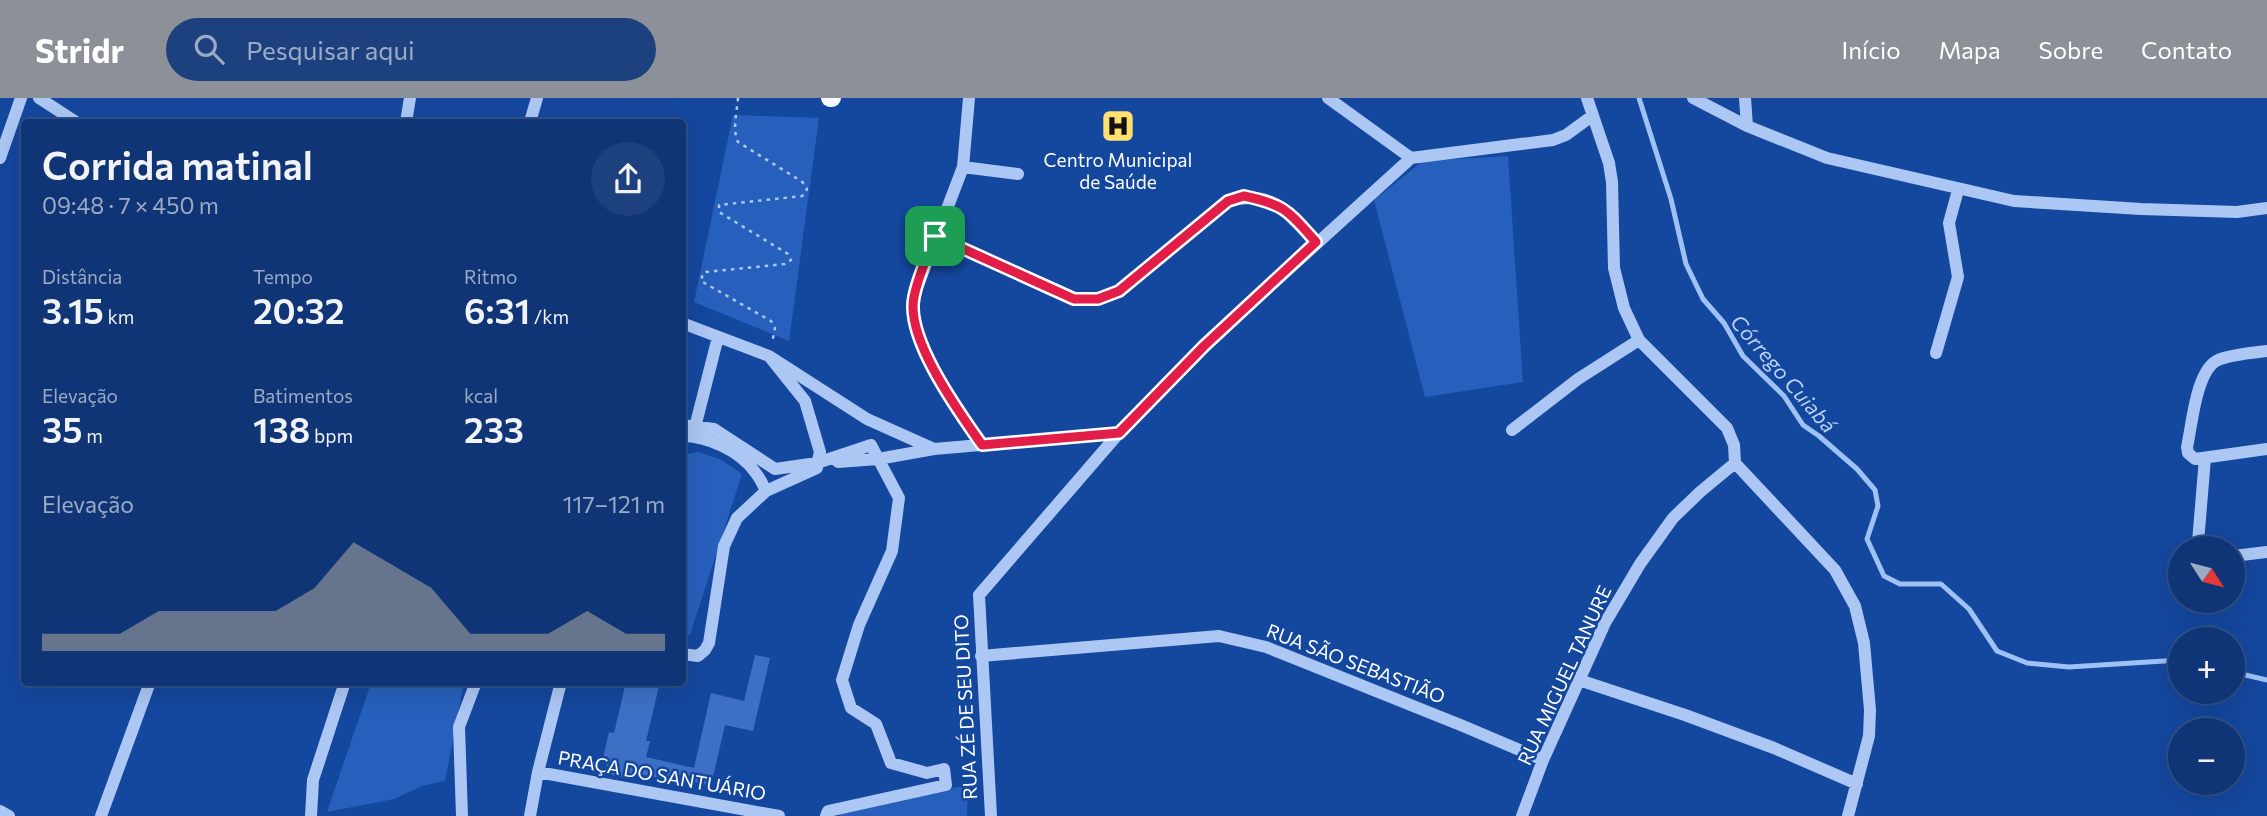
<!DOCTYPE html>
<html lang="pt">
<meta charset="utf-8">
<style>
body{margin:0;font-family:Commissioner,sans-serif;background:#1d407e;color:#f1f3f6;height:100vh;display:flex;flex-direction:column;font-size:26px;white-space:nowrap}
*{box-sizing:border-box;margin:0}
p{font-size:23px;color:#9babc5}
.icon{flex:none;width:38px;height:38px;fill:none;stroke:currentColor;stroke-width:2;stroke-linecap:round;stroke-linejoin:round}
.map{position:relative;flex:1;overflow:hidden}
.details{position:absolute;left:21px;top:21px;width:665px;height:567px;display:flex;flex-direction:column;background:#0f3576;border-radius:7px;box-shadow:0 7px 28px #0002,0 0 0 2px #2f5088}
.details>*{flex:none}
.needle{width:46px;rotate:126deg}
.fabs{position:absolute;left:2168px;top:438px;display:grid;gap:14px}
.fabs a{display:grid;place-items:center;width:77px;height:77px;border-radius:50%;background:#0f3576;box-shadow:0 7px 28px #0002,0 0 0 2px #2f5088;font-size:35px}
.pin{position:absolute;display:grid;place-items:center;width:60px;height:60px;color:#fff;margin:-30px;border-radius:14px;box-shadow:0 4px 10px #0006}
.round{display:grid;place-items:center;flex:none;width:74px;height:74px;border-radius:37px;background:#1d407e}
.overview{display:flex;align-items:center;justify-content:space-between;height:119px;padding:0 21px}
h1{font-size:38px;font-weight:600;line-height:52px}
.stats{display:grid;grid-template-columns:repeat(3,1fr);gap:10px;height:119px;padding:7px 21px}
.stats div{display:grid;align-content:center}
.stats b{font-size:35px;font-weight:600}
.stats small{font-size:19px;font-weight:400}
.stats p{font-size:19px}
.chart{height:196px;padding:14px 21px}
.chart p{display:flex;justify-content:space-between}
.chart svg{width:100%;height:126px;margin-top:7px;fill:#8c9099;opacity:.7}
header{display:flex;align-items:center;gap:42px;box-sizing:border-box;height:98px;padding:0 35px;background:#8c9099;color:#fff}
header strong{font-size:33px}
nav{display:flex;gap:38px;margin-inline-start:auto;font-size:24px}
.search{width:490px;height:63px;background:#1d407e;display:flex;align-items:center;gap:18px;box-sizing:border-box;padding:0 24px;border-radius:38px;color:#9babc5;font-size:26px}
.map>svg:first-child{display:block}
</style>
<header>
<strong>Stridr</strong>
<div class="search"><svg class="icon" aria-label="search" viewBox="0 0 24 24"><circle cx="10" cy="10" r="6"/><path d="M15 15l6 6"/></svg>Pesquisar aqui</div>
<nav><a>Início</a><a>Mapa</a><a>Sobre</a><a>Contato</a></nav>
</header>
<div class="map">
<svg width="2267" height="718" viewBox="0 0 2267 718">
<rect width="100%" height="100%" fill="#14479e"/>
<!-- green -->
<path fill="#2760bc" d="M733,17L819,20L789,243L694,204Z
M1508,58L1523,284L1425,299L1374,102L1423,63Z
M698,354L720,361L742,376L690,537L682,535V357Z
M371,585H464L445,683L422,688L394,701L327,714Z
M968,687L967,718H839L845,712Z"/>
<g fill="none" stroke-linecap="round" stroke-linejoin="round">
<!-- stream -->
<path stroke="#9ec1f6" stroke-width="5" d="M1639,0L1671,101L1686,166L1703,201L1724,225L1743,258L1784,298L1803,327L1819,338L1857,371L1875,392L1878,408L1867,441L1884,478L1900,486H1941L1969,511L1997,553L2027,565L2069,569L2180,562
M2233,574L2267,582"/>
</g>
<!-- building -->
<path fill="#3d70c5" d="M755,557L770,560L753,633L725,627L711,688L687,682L686,686L635,675L626,680L612,677L603,660L609,634L614,635L626,584H660L646,643H650L646,659L694,670L711,595L744,603Z"/>
<g fill="none" stroke-linecap="round" stroke-linejoin="round">
<!-- path -->
<path stroke="#acc7f4" stroke-width="2.5" stroke-dasharray="3.5 5" stroke-linecap="butt" d="M738,0C737,14 732,32 738,44L801,83C806,87 808,89 806,95L802,98L719,107V114L788,156L791,162L785,166L706,174L703,175L701,183L771,223L775,230L772,245"/>
<!-- minor -->
<path stroke="#acc7f4" stroke-width="12" d="M39,0L76,24
M969,0L963,69L913,200C913,207 912,215 914,222C922,263 959,313 982,347
M1328,0L1411,60
M1587,0L1609,65L1612,84L1614,170L1624,210L1639,242L1727,330L1734,347L1735,365L1835,472L1855,508L1864,545L1870,612L1869,638L1848,718
M1693,0L1747,28L1827,60L2014,103L2141,111L2237,114L2267,110
M1745,0L1747,28
M406,24L410,0
M530,24L537,0
M0,60L21,0
M963,69L1018,76
M935,138L1074,200L1098,201L1119,193L1228,103C1271,91 1289,114 1316,144
M682,225L769,258L805,303L820,354L816,370
M2267,253C2252,255 2232,256 2218,262C2196,272 2192,327 2187,349L2188,355L2195,361L2267,351
M1936,255L1958,179L1949,125L1958,92
M769,258L867,321L934,351L1119,335
M682,327L714,331L775,371L817,365L871,347L899,400L892,453L859,527L842,582L851,610L876,626L891,665L927,675L944,671L946,687L828,713L826,718
M1512,332L1578,281L1639,242
M693,337L718,239
M682,338C708,338 740,353 755,374C760,380 763,387 766,393
M838,364L878,361L934,351
M2200,450L2198,444L2205,360
M2233,458L2267,454
M682,556L698,558L705,552L709,545L724,448L737,420L766,393L817,370
M981,558L1219,538L1266,549L1463,628L1543,662
M1579,582L1685,617L1774,650L1857,686
M538,674L779,718
M0,713L9,718
M101,718L150,584
M311,718L313,682L345,584
M462,718L459,629L476,584
M530,718L538,674L561,584
M991,718L979,497L1119,335L1204,248L1411,60L1553,42L1566,37L1592,18
M1522,718L1543,662L1605,525L1640,466L1673,420L1700,394L1735,365"/>
<!-- major -->
<path stroke="#f8faff" stroke-width="18" d="M830,0H832"/>
</g>
<g fill="none" stroke-linecap="round" stroke-linejoin="round">
<defs>
<path id="route" d="M1244,98C1286,107 1288,113 1316,144L1204,248L1119,335L982,347C959,314 905,240 914,199C918,178 928,158 935,138L1074,201H1098L1119,193L1228,103Z"/>
</defs>
<!-- route casing -->
<use href="#route" stroke="#fff" stroke-width="14"/>
<!-- route -->
<use href="#route" stroke="#e11d48" stroke-width="9"/>
</g>
<!-- icons -->
<defs>
<symbol id="hospital-square" viewBox="-11 -11 22 22"><rect x="-9" y="-9" width="18" height="18" rx="4" fill="#ffdf6e" stroke="#14479e"/><path d="M-5-5h3v3.5h4V-5h3V5h-3V1.5h-4V5h-3Z" fill="#111"/></symbol>
</defs>
<g fill-rule="evenodd">
<use href="#hospital-square" x="1099" y="9" width="38" height="38"/>
</g>
<g text-anchor="middle" dominant-baseline="central" stroke-width="5" stroke-linejoin="round" paint-order="stroke">
<!-- poi labels -->
<g font-size="19" fill="#fff" stroke="#14479e">
<text x="1118" y="61">Centro Municipal<tspan x="1118" dy="22">de Saúde</tspan></text>
</g>
<!-- street labels -->
<g font-size="19" fill="#fff" stroke="#14479e">
<text transform="translate(1356 565) rotate(21)">RUA SÃO SEBASTIÃO</text>
<text transform="translate(1564 577) rotate(-65)">RUA MIGUEL TANURE</text>
<text transform="translate(965 609) rotate(-93)">RUA ZÉ DE SEU DITO</text>
<text transform="translate(662 677) rotate(10)">PRAÇA DO SANTUÁRIO</text>
</g>
<!-- water labels -->
<g font-size="21" font-style="italic" fill="#b8d2fa" stroke="#14479e">
<text transform="translate(1784 275) rotate(49)">Córrego Cuiabá</text>
</g>
</g>
</svg>
<div class="fabs">
<a><svg class="needle" viewBox="-14 -14 28 28"><path d="M0-13l5 13h-10z" fill="#e53935"/><path d="M0 13l5-13h-10z" fill="#9babc5"/></svg></a>
<a>+</a>
<a>−</a>
</div>
<div class="pin" style="left:935px;top:138px;background:#1e9e55"><svg class="icon" aria-label="arrive" viewBox="0 0 24 24"><path d="M6 21V4h12l-3 4 3 4H6"/></svg></div>
<section class="details">
<div class="overview"><div><h1>Corrida matinal</h1><p>09:48 · 7 × 450 m</p></div><a class="round"><svg class="icon" aria-label="share" viewBox="0 0 24 24"><path d="M12 15V3M7 8l5-5 5 5M5 13v7h14v-7"/></svg></a></div>
<div class="stats">
<div><p>Distância</p><b>3.15<small> km</small></b></div>
<div><p>Tempo</p><b>20:32</b></div>
<div><p>Ritmo</p><b>6:31<small> /km</small></b></div>
</div>
<div class="stats">
<div><p>Elevação</p><b>35<small> m</small></b></div>
<div><p>Batimentos</p><b>138<small> bpm</small></b></div>
<div><p>kcal</p><b>233</b></div>
</div>
<div class="chart"><p><span>Elevação</span>117–121 m</p>
<svg viewBox="0 0 160 44" preserveAspectRatio="none"><path d="M0 44V38L10 38L20 38L30 30L40 30L50 30L60 30L70 22L80 6L90 14L100 22L110 38L120 38L130 38L140 30L150 38L160 38V44z"/></svg>
</div>
</section>
</div>
